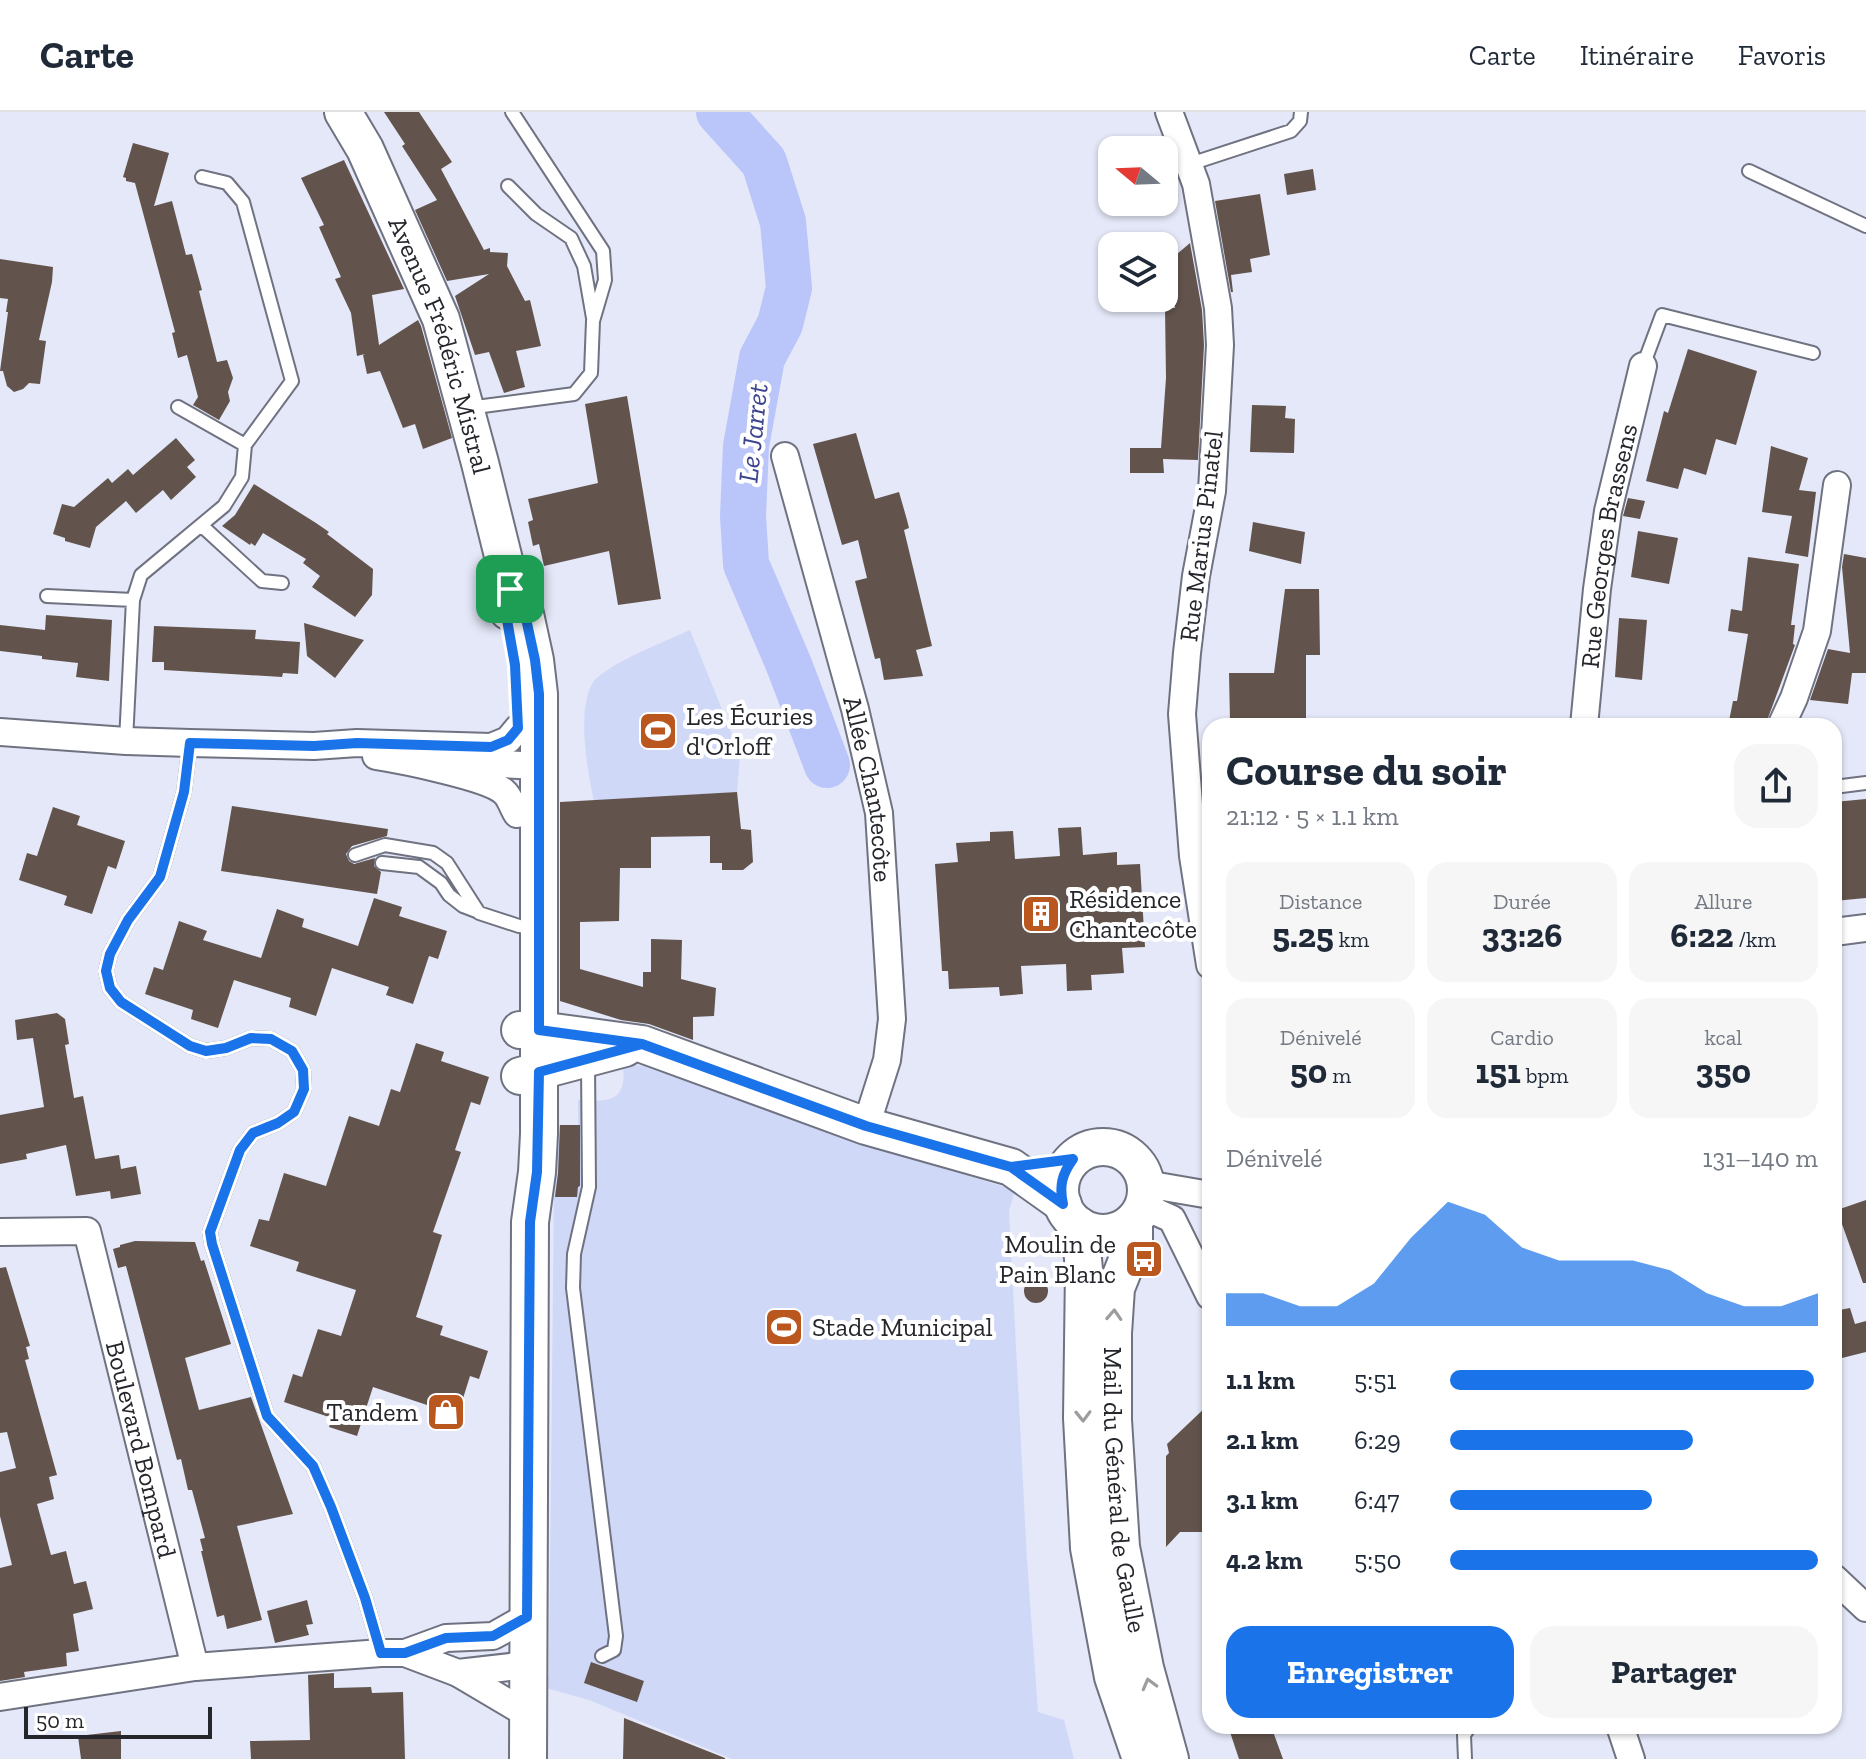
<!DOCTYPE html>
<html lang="fr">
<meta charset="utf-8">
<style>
body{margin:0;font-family:"Zilla Slab",serif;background:#f6f6f7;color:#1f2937;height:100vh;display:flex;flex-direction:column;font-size:30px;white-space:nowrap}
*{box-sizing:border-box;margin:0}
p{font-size:26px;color:#747a83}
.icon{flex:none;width:44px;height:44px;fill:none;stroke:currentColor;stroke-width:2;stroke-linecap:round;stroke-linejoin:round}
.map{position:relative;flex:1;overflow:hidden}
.side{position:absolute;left:1202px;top:606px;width:640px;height:1016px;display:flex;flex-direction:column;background:#fff;border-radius:24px;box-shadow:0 2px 6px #0004}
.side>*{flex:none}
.needle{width:52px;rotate:289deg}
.buttons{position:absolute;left:1098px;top:24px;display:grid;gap:16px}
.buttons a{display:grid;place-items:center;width:80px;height:80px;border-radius:16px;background:#fff;box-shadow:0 2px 6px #0004;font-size:40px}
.scale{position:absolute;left:24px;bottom:20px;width:188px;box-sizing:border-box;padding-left:8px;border:4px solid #25262c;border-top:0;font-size:22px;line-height:28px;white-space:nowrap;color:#25262c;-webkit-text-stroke:6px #fff;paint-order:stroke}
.pin{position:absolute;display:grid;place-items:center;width:68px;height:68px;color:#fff;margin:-34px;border-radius:16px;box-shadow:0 4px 12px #0006}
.round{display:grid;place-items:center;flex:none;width:84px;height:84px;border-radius:24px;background:#f6f6f7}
.headline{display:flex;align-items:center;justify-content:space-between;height:136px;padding:0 24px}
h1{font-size:44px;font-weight:700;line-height:60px}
.stats{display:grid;grid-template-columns:repeat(3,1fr);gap:12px;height:136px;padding:8px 24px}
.stats div{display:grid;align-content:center;border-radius:20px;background:#f6f6f7;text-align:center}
.stats b{font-size:34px;font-weight:700}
.stats small{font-size:22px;font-weight:400}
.stats p{font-size:22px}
.chart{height:224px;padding:16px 24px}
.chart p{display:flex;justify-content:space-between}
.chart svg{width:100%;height:144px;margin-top:8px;fill:#1a73e8;opacity:.7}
.cta{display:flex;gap:16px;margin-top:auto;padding:16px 24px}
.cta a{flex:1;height:92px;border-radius:24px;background:#1a73e8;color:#fff;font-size:32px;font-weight:700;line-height:92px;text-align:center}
.cta a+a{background:#f6f6f7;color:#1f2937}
ul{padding:0 24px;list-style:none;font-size:26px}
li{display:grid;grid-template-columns:128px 96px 1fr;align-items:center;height:60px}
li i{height:20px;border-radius:10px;background:#1a73e8}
header{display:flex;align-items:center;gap:48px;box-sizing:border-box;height:112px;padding:0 40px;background:#fff;border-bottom:2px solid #e0e1e3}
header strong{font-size:38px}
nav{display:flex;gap:44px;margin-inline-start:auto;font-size:28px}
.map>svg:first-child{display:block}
</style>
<header>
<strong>Carte</strong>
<nav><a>Carte</a><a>Itinéraire</a><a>Favoris</a></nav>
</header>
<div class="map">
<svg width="1866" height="1647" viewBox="0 0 1866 1647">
<rect width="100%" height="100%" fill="#e4e8f8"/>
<!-- green -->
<path fill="#d0d8f8" d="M690,518L740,642L737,680L594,689C587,658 577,600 592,572C603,553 669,528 690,518Z
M623,952L644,954L885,1039L1015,1078L1009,1099L1027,1448L1038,1600L1064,1608L1074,1647H732L589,1588L546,1576L549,1562L554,1075L550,1044H557L558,1013H578V988C610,990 627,990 623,952Z"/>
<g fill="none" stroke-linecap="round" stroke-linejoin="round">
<!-- river -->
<path stroke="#bac5fa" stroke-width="46" d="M719,0L764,50L783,110L789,176L780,212L762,246L746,334L743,404L746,452L789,553L827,653"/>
</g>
<!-- building -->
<path fill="#62544d" d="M384,0H419L452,50L441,57L484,138L490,136V140L508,141L507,154L525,189L530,188L541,234L516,239L525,275L504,281L489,240L475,243L455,184L489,162L447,169L415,98L437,88L402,34L405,32Z
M133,31L169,41L154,94L172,89L186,143L192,142L202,178L199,179L217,250L227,248L233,266L228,280L230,289L219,308L193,293L198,285L187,243L178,246L172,221L175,220L135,71L126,69V66L123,65Z
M344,48L404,177L372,183L379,233L418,208L421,214L452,326L423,337L415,312L403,316L380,259L367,262L363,243L365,242L357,244L351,201L335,167L341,165L319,115L324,113L301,66Z
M1313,57L1316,78L1287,83L1284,62Z
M1260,82L1270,143L1250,147L1252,160L1231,163L1233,180H1231L1215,89Z
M1190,131L1202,198L1204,233L1198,348L1163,347L1164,361H1130V336H1161L1166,266L1165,196H1175L1166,143L1177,142Z
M0,147L53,155L52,170L39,228L46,229L40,272L29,271L23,277L14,280L7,274L3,259H0L8,200H6L8,187L0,186Z
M1688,237L1757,259L1736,333L1716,327L1706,363L1684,356L1678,377L1646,369L1664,299L1668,301Z
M627,284L661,487L618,493L609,439L544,454L539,432L533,434L528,410L533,408L528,387L598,371L585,292Z
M1252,293L1286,294L1285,306L1295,307L1294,341L1250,340Z
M856,321L875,387L899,380L907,408L909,416L904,418L932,534L916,538L923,564L884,568L880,546L875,547L855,469L867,466L858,428L842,433L813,332Z
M176,326L195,348L187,355L196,365L171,388L163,378L136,401L126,389L96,415L90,436L65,429V426L53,422L62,392L74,395L108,366L112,371L128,357L133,363Z
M1771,334L1808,346L1799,378L1816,380L1808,445L1785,441L1792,404L1762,400Z
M254,372L316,411L329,420L327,422L373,457L372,483L355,505L312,475L320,464L303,451L306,447L263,421L255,434L251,431L250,433L222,414L235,403Z
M1628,386L1645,389L1640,407L1623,404Z
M1253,410L1305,420L1301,452L1249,439Z
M1638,419L1678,426L1669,472L1631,465Z
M1844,442L1866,446V561H1852L1848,592L1810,588L1828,537L1850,541L1842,455Z
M1748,445L1799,452L1791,513H1795L1793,532L1795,533L1765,614H1728L1733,589H1737L1748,522L1728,519L1731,497L1742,499Z
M1285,477H1319L1320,543H1306V609H1230L1229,561H1274Z
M46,503L112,508L109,569L76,565L78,551L42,547V544L0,539V513L45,518Z
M1619,506L1647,508L1642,568L1615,565Z
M304,511L364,528L335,566L307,544Z
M154,514L256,518L255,527L300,530L298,562L283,561L282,565L164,558V550H152Z
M737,680L741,717L751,718L753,750L743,758H722V751H710V724L651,725V756H620L619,809L580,810V857L643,875V860H651V827L682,828L681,867L716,876L714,904L693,905V928L649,912L621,908L560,889V690Z
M1866,687V786L1834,789V690Z
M232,694L388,717L387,724L352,734L346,742L349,749L354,752L375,746L374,754L381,760L377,782L221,759Z
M53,695L80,704L77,713L125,729L116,757L108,754L92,802L64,793L67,784L19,768L27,741L37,744Z
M1081,715L1083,743L1117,740V753L1140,752L1145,835L1122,836L1124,861L1091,863L1092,878L1067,879L1066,852L1021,854L1023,882L1000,884L999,875L949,877L948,859H942L935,752L958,750L956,731L990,729V720L1013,719L1015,747L1060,744L1058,716Z
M374,786L402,795L399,804L447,819L438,847L429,844L413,892L386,883L389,875L332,856L316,904L289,895L291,886L234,868L218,916L191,907L193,898L145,882L154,855L163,858L179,809L207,819L203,828L261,846L277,797L304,807L302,815L358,834Z
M57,901L65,907L69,932L65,933L74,986L83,984L95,1047L119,1043L121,1057L136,1054L141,1082L111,1087L110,1079L76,1084L66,1033L26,1042L27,1047L0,1052V1003L44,995L33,926L17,928L15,908Z
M416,931L444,940L441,949L489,965L480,993L471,990L455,1038L461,1040L433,1120L442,1123L416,1205L443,1214L440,1223L488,1239L479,1267L470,1264L455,1312L427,1303L430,1294L373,1275L357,1324L329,1315L332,1306L284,1290L293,1262L302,1265L318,1217L341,1224L356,1178L296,1159L299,1150L250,1134L259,1107L269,1109L284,1061L326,1074L349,1004L379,1014L391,977L400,980Z
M560,1013H580V1074L578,1075L577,1085H555L558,1061Z
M1866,1088V1171H1863L1837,1098Z
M135,1129L195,1130L201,1149L204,1148L231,1232L185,1246L199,1298L251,1285L293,1402L237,1414L262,1508L227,1517L224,1503L217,1505L201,1439H203L200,1427L205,1426L192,1378H188L181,1347L177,1348L126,1154L118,1156L113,1137L120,1135V1133Z
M6,1155L30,1234L26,1235L29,1247L25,1248L57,1363L49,1365L54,1387L37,1392L51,1443L66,1439L74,1472L86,1469L93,1497L73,1502L79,1539L66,1541L67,1554L24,1560L25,1565L0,1569V1456L12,1453L0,1404V1360L16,1356L7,1320L0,1321V1156Z
M1024 1179a12 12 0 1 1 24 0a12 12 0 1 1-24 0Z
M1850,1196L1855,1212L1866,1209V1240L1834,1248V1199Z
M1210,1291V1420H1180L1166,1435V1344L1169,1341L1167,1332Z
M307,1488L313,1512L306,1513L309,1523L275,1531L267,1499Z
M591,1550L644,1569L637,1590L584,1571Z
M334,1561V1576L371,1575L372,1581L403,1580L405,1647H251L250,1629L310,1628L308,1563Z
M624,1606L725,1646V1647H623Z
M1228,1614H1271L1283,1647H1239Z
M121,1619V1647H81L78,1624Z"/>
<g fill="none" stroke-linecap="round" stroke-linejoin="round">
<defs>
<path id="lane" d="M1190,52L1291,19L1300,9L1301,0
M1749,59L1866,114
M508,74L536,102L571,126L584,154L593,206
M1643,254L1662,203L1813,241
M178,295L245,333
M468,296L574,282L591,261L593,209L605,168L603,139L512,0
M201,413L262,469L282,471
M47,484L133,488
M126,629L133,488L141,463L224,394L242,365L245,333L292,269L243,90L227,71L202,65
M190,631L184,680L160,765L128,808L110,842L106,859L110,876L121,890L190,934L206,939L226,936L251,926L271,927L292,939L303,958L304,977L294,1000L278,1011L253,1021L240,1038L210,1120L212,1132L267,1304L313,1354L331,1395L365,1486L381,1541
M1834,675L1866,671
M355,743L385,733L433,741L447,751L479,801L519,814L537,816
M382,751L419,755L441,771L449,783L463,794L476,799
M588,951L589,1075L574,1142L573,1176L616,1524L614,1538L602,1544
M1465,1647L1464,1623L1470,1614"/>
<g id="street">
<path d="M1169,0L1196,72L1218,196L1220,233L1212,379L1196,464L1187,541L1182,602L1193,744L1210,853"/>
<path id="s1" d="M785,344L855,597L879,701L892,907L887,948L866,1014"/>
<path id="s2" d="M1584,614L1597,477L1608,399L1643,254"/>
<path d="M1781,614L1794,586L1817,519L1837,373"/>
<path d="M0,620L126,629L190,631L314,634L357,631L491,635L508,628L518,616L539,617"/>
<path d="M376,644C401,648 488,665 504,680C510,685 513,696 517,702"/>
<path d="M463,650L539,654"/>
<path d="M1834,820L1866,816"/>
<path d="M1146,1072L1210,1083"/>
<path d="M1143,1094L1172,1107L1210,1184"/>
<path id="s3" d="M0,1120L87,1119L195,1555"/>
<path d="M1834,1466L1866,1496"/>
<path d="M405,1541L446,1526L493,1524L527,1505"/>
<path d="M458,1561L527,1602"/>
<path d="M0,1585L195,1555L381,1541H405L458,1561L527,1553"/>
<path d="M1620,1614L1631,1647"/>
</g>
<g id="secondary">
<path id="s4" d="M343,0L365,37L441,207L480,351L506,456L510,477L508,499"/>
<path d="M510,477L525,502L535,548L539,582V1022L537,1060L530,1110L528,1647"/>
<path d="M520,918H539L642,932L866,1014L1011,1055L1063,1092"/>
<path d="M520,964L625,936"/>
<circle cx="1103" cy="1078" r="43"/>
<path id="s5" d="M1134,1108V1131L1116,1176L1113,1221V1308L1121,1435L1145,1556L1170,1647"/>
<path d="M1080,1114L1084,1158L1082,1306L1089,1436L1113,1565L1141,1647"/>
</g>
</defs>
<!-- lane casing -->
<use href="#lane" stroke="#6f7280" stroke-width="16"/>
<!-- street casing -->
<use href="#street" stroke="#6f7280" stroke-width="30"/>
<!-- secondary casing -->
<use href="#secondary" stroke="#6f7280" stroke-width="40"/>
<!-- lane -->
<use href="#lane" stroke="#fff" stroke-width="12"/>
<!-- street -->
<use href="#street" stroke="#fff" stroke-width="26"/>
<!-- secondary -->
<use href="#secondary" stroke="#fff" stroke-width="36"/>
</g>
<!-- one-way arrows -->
<defs><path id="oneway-chevron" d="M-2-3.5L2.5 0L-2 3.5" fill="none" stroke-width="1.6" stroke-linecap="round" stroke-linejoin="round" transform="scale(2)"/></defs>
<g stroke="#9d9da0">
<use href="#oneway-chevron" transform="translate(1114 1203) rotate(-87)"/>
<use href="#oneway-chevron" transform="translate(1083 1304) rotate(89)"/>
<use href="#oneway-chevron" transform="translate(1149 1572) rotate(-105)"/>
</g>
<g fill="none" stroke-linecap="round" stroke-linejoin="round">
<defs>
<path id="route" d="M510,477L507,508L515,553L518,616L508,628L491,635L357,631L314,634L190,631L184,680L160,765L128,808L110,842L106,859L110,876L121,890L190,934L206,939L226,936L251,926L271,927L292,939L303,958L304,977L294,1000L278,1011L253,1021L240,1038L210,1120L212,1132L267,1304L313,1354L331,1395L365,1486L381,1541H405L446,1526L493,1524L527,1505L530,1110L537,1060L539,960L642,932L866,1014L1011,1055L1063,1092C1059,1074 1062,1062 1073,1047L1011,1055L866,1014L642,932L539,918V582L535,548L525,502L510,477"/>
</defs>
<!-- route casing -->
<use href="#route" stroke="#fff" stroke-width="16"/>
<!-- route -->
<use href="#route" stroke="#1a73e8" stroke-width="10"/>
</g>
<!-- icons -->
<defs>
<symbol id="stadium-square" viewBox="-11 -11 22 22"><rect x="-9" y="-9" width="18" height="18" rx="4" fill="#ba571f" stroke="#fff"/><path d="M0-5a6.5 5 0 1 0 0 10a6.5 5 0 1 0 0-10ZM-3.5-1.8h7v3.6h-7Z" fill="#fff"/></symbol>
<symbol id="building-square" viewBox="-11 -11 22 22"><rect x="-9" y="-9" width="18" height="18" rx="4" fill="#ba571f" stroke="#fff"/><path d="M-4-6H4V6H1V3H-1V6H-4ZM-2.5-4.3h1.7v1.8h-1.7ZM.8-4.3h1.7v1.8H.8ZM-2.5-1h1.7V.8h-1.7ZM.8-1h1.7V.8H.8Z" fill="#fff"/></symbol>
<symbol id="bus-square" viewBox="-11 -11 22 22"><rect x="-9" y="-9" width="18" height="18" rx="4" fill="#ba571f" stroke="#fff"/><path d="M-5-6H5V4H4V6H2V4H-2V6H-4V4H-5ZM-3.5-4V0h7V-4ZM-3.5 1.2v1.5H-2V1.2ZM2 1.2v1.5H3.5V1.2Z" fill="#fff"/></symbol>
<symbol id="shop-square" viewBox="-11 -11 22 22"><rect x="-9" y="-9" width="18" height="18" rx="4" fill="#ba571f" stroke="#fff"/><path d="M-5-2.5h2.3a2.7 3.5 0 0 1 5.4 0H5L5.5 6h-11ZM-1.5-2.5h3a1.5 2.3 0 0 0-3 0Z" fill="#fff"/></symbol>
</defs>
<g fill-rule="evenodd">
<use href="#stadium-square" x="636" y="597" width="44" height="44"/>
<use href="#building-square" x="1019" y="780" width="44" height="44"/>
<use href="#bus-square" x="1122" y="1125" width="44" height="44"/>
<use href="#stadium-square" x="762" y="1193" width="44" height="44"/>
<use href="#shop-square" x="424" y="1278" width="44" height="44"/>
</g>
<g text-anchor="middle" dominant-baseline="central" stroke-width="8" stroke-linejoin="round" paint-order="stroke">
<!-- street labels -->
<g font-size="26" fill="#25262c" stroke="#fff">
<text stroke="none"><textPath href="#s4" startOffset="254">Avenue Frédéric Mistral</textPath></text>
<text transform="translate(1201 424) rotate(-83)">Rue Marius Pinatel</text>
<text stroke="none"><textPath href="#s2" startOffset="182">Rue Georges Brassens</textPath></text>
<text stroke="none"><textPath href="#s1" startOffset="344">Allée Chantecôte</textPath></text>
<text stroke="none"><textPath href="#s3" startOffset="312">Boulevard Bompard</textPath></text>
<text stroke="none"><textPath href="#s5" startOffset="274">Mail du Général de Gaulle</textPath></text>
</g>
<!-- poi labels -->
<g font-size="26" fill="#25262c" stroke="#fff" text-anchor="start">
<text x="686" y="604">Les Écuries<tspan x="686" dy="30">d'Orloff</tspan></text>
<text x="1069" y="787">Résidence<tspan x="1069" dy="30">Chantecôte</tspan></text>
<text x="1116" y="1132" text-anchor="end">Moulin de<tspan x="1116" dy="30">Pain Blanc</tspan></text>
<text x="812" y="1215">Stade Municipal</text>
<text x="418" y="1300" text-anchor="end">Tandem</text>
</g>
<!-- water labels -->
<g font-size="28" font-style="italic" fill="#3c438f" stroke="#fff">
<text transform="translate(753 321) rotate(-84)">Le Jarret</text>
</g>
</g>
</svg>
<div class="buttons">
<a><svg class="needle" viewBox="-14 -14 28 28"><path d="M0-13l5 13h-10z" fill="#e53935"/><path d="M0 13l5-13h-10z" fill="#747a83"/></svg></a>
<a><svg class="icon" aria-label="layers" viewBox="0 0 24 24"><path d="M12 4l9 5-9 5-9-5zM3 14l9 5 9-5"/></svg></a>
</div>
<div class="scale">50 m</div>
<div class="pin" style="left:510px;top:477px;background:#1e9e55"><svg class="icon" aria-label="arrive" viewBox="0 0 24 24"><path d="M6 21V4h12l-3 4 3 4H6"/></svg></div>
<section class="side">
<div class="headline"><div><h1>Course du soir</h1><p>21:12 · 5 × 1.1 km</p></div><a class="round"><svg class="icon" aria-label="share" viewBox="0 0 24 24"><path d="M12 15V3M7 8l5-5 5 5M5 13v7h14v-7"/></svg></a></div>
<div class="stats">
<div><p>Distance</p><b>5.25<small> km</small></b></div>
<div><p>Durée</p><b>33:26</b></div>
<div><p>Allure</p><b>6:22<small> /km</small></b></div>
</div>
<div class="stats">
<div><p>Dénivelé</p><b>50<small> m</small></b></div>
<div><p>Cardio</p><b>151<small> bpm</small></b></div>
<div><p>kcal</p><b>350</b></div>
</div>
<div class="chart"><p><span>Dénivelé</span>131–140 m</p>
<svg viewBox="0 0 160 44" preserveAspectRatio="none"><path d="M0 44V34L10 34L20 38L30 38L40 31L50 17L60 6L70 10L80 20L90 24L100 24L110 24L120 27L130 34L140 38L150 38L160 34V44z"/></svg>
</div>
<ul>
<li><b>1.1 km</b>5:51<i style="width:99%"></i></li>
<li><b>2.1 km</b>6:29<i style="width:66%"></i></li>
<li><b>3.1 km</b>6:47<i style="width:55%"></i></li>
<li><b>4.2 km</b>5:50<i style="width:100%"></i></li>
</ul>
<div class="cta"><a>Enregistrer</a><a>Partager</a></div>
</section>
</div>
